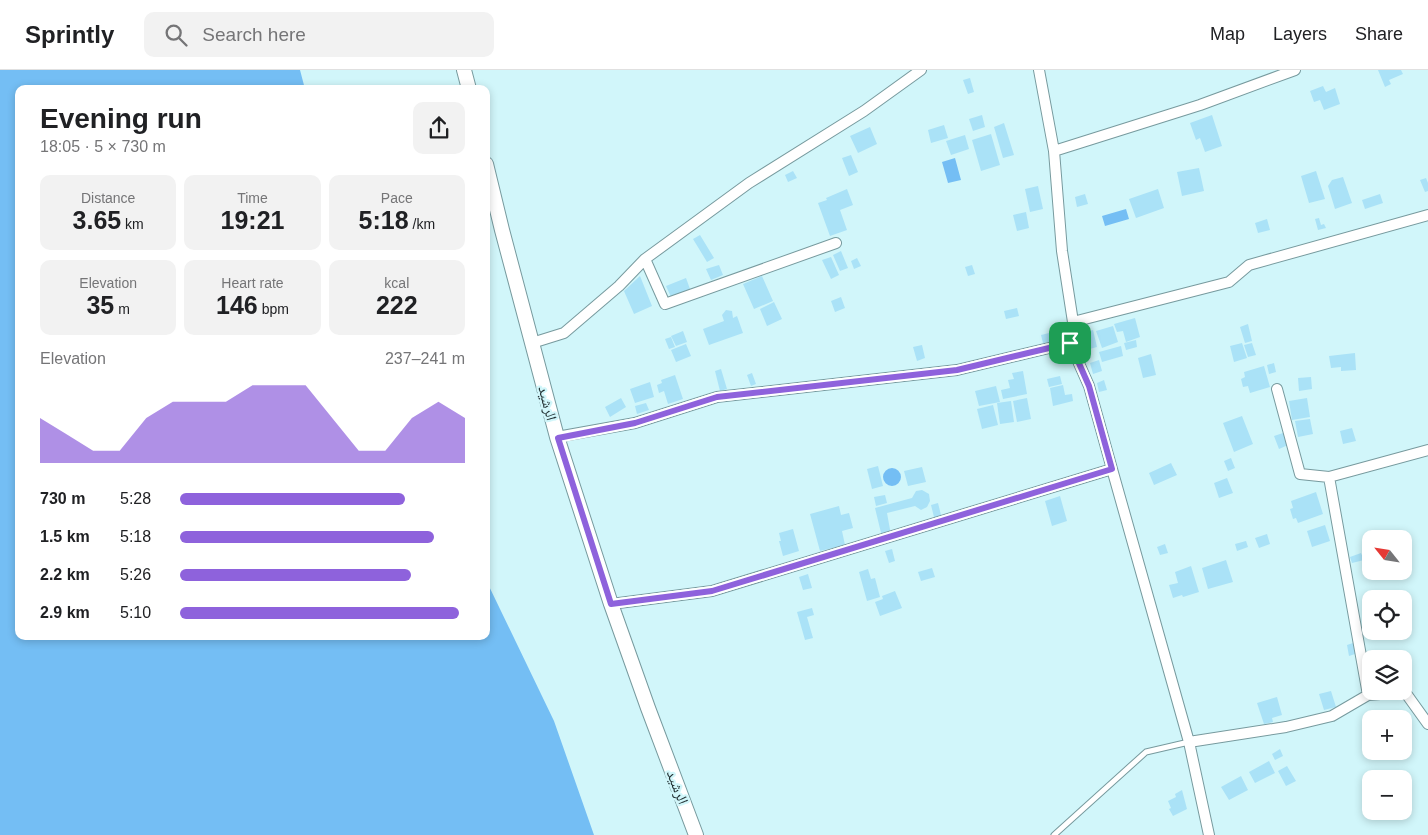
<!DOCTYPE html>
<meta charset="utf-8">
<style>
body{margin:0;font-family:Helvetica,"Noto Naskh Arabic",sans-serif;background:#f2f2f2;color:#202124;height:100vh;display:flex;flex-direction:column;font-size:19px;white-space:nowrap}
*{box-sizing:border-box;margin:0}
p{font-size:16px;color:#757577}
.icon{flex:none;width:28px;height:28px;fill:none;stroke:currentColor;stroke-width:2;stroke-linecap:round;stroke-linejoin:round}
.map{position:relative;flex:1;overflow:hidden}
.details{position:absolute;left:15px;top:15px;width:475px;height:555px;display:flex;flex-direction:column;background:#fff;border-radius:10px;box-shadow:0 2px 8px #0003}
.details>*{flex:none}
.needle{width:32px;rotate:300deg}
.fabs{position:absolute;left:1362px;top:460px;display:grid;gap:10px}
.fabs a{display:grid;place-items:center;width:50px;height:50px;border-radius:10px;background:#fff;box-shadow:0 2px 8px #0003;font-size:25px}
.pin{position:absolute;display:grid;place-items:center;width:42px;height:42px;color:#fff;margin:-21px;border-radius:10px;box-shadow:0 2px 8px #0006}
.round{display:grid;place-items:center;flex:none;width:52px;height:52px;border-radius:10px;background:#f2f2f2}
.headline{display:flex;align-items:center;justify-content:space-between;height:85px;padding:0 25px}
h1{font-size:28px;font-weight:700;line-height:38px}
.stats{display:grid;grid-template-columns:repeat(3,1fr);gap:8px;height:85px;padding:5px 25px}
.stats div{display:grid;align-content:center;border-radius:10px;background:#f2f2f2;text-align:center}
.stats b{font-size:25px;font-weight:700}
.stats small{font-size:14px;font-weight:400}
.stats p{font-size:14px}
.chart{height:140px;padding:10px 25px}
.chart p{display:flex;justify-content:space-between}
.chart svg{width:100%;height:90px;margin-top:5px;fill:#8e62dc;opacity:.7}
ul{padding:0 25px;list-style:none;font-size:16px}
li{display:grid;grid-template-columns:80px 60px 1fr;align-items:center;height:38px}
li i{height:12px;border-radius:6px;background:#8e62dc}
header{display:flex;align-items:center;gap:30px;box-sizing:border-box;height:70px;padding:0 25px;background:#fff;border-bottom:1px solid #e0e0e0}
header strong{font-size:24px}
nav{display:flex;gap:28px;margin-inline-start:auto;font-size:18px}
.search{width:350px;height:45px;background:#f2f2f2;display:flex;align-items:center;gap:12px;box-sizing:border-box;padding:0 18px;border-radius:10px;color:#757577;font-size:19px}
.map>svg:first-child{display:block}
</style>
<header>
<strong>Sprintly</strong>
<div class="search"><svg class="icon" aria-label="search" viewBox="0 0 24 24"><circle cx="10" cy="10" r="6"/><path d="M15 15l6 6"/></svg>Search here</div>
<nav><a>Map</a><a>Layers</a><a>Share</a></nav>
</header>
<div class="map">
<svg width="1428" height="765" viewBox="0 0 1428 765">
<rect width="100%" height="100%" fill="#d1f6fa"/>
<!-- water -->
<path fill="#74bef4" d="M0,0H300L305,19H19V566H486V510L554,651L594,765H0Z
M955,88L961,110L948,113L942,92Z
M1126,139L1129,149L1105,156L1102,146Z
M883 407a9 9 0 1 1 18 0a9 9 0 1 1-18 0Z"/>
<!-- building -->
<path fill="#aae2f7" d="M1378,0H1401L1403,4L1389,10L1391,14L1385,17Z
M970,8L974,22L968,24L963,10Z
M1323,16L1326,22L1335,18L1340,34L1324,40L1320,30L1314,32L1310,21Z
M982,45L985,57L973,61L969,49Z
M1212,45L1222,76L1205,82L1200,68L1196,70L1190,53Z
M1004,53L1014,85L1003,88L994,57Z
M944,55L948,68L931,73L928,60Z
M870,57L877,74L858,83L850,66Z
M991,64L1000,95L981,101L972,70Z
M965,65L969,79L951,85L946,71Z
M851,85L858,102L849,106L842,88Z
M1199,98L1204,121L1182,126L1177,102Z
M793,101L797,108L788,112L785,105Z
M1316,101L1325,129L1309,133L1301,106Z
M1343,107L1352,133L1335,139L1328,116L1332,110Z
M1426,108L1428,113V121L1425,122L1420,110Z
M1038,116L1043,139L1030,142L1025,119Z
M847,119L853,135L840,140L847,160L830,166L818,133L827,130L826,128Z
M1158,119L1164,138L1136,148L1129,129Z
M1085,124L1088,134L1077,137L1075,127Z
M1380,124L1383,133L1365,139L1362,130Z
M1026,142L1029,158L1017,161L1013,145Z
M1319,148L1321,155L1324,154L1326,158L1318,160L1315,149Z
M1267,149L1270,160L1258,163L1255,153Z
M700,165L714,188L707,192L693,169Z
M841,181L848,198L840,201L833,185Z
M831,187L839,205L831,209L822,190Z
M857,188L861,196L854,199L851,191Z
M719,195L723,205L711,210L706,199Z
M972,195L975,204L968,206L965,197Z
M640,206L652,236L634,244L624,221Z
M762,206L773,231L754,239L743,214Z
M686,208L690,219L671,227L666,216Z
M841,227L845,238L835,242L831,231Z
M774,232L782,249L767,256L760,239Z
M1017,238L1019,246L1006,249L1004,241Z
M726,240L732,241L733,248L737,246L743,263L709,275L703,259L724,251L722,245Z
M1135,248L1140,267L1126,272L1123,261L1117,262L1114,254Z
M1248,254L1252,271L1245,273L1240,257Z
M1113,256L1118,272L1102,278L1096,261Z
M1093,260L1097,277L1086,280L1082,263Z
M683,261L687,272L676,276L671,266Z
M1049,263L1051,272L1043,273L1041,265Z
M671,267L675,277L669,279L665,269Z
M1136,270L1137,277L1126,280L1124,273Z
M1242,273L1247,288L1234,292L1230,276Z
M1252,273L1256,285L1248,287L1244,275Z
M686,274L691,286L676,292L671,280Z
M922,275L925,288L917,291L913,277Z
M1121,276L1123,286L1102,292L1099,282Z
M1355,283L1356,300L1341,301V297L1331,298L1329,286Z
M1151,284L1156,305L1143,308L1138,288Z
M1099,290L1102,301L1093,304L1090,293Z
M1274,293L1276,302L1269,304L1267,295Z
M1264,296L1270,317L1250,323L1248,316L1243,317L1241,309L1245,307L1244,302Z
M721,299L727,319L720,321L715,301Z
M1023,301L1027,324L1003,329L1001,320L1010,318L1008,310L1014,309L1012,303Z
M752,303L756,314L751,316L747,305Z
M675,305L683,329L668,334L664,321L659,323L657,315L662,313L661,310Z
M1060,306L1062,314L1049,317L1047,309Z
M1311,307L1312,319L1299,321L1298,308Z
M1104,310L1107,320L1099,322L1097,313Z
M650,312L654,327L635,333L630,319Z
M1063,315L1065,325L1072,324L1073,331L1053,336L1050,318Z
M996,316L1000,332L979,336L975,321Z
M621,328L626,337L610,347L605,337Z
M1027,328L1031,349L1017,352L1013,331Z
M1307,328L1310,347L1292,350L1289,331Z
M1011,331L1014,352L1000,354L997,333Z
M646,333L649,340L637,344L635,336Z
M993,335L998,355L982,359L977,339Z
M1242,346L1253,374L1234,382L1223,353Z
M1310,349L1313,364L1298,367L1295,351Z
M1352,358L1356,371L1343,374L1340,361Z
M1283,363L1288,375L1279,379L1274,366Z
M1231,388L1235,398L1228,401L1224,391Z
M1171,393L1177,405L1154,415L1149,403Z
M878,396L883,416L872,419L867,399Z
M922,397L926,412L908,416L904,401Z
M1227,408L1233,423L1219,428L1214,413Z
M922,420L929,424L930,431L927,437L921,440L915,436L887,443L891,465L882,467L875,438L912,428L916,421Z
M1316,422L1323,444L1298,453L1296,448L1293,449L1290,439L1293,438L1291,431Z
M885,425L887,433L876,436L874,427Z
M1060,426L1067,451L1052,456L1045,431Z
M938,433L942,449L935,451L931,435Z
M839,436L841,445L849,443L853,458L842,461L845,475L820,481L810,444Z
M1325,455L1330,471L1312,477L1307,461Z
M793,459L799,481L783,486L779,471H781L779,463Z
M1267,464L1270,474L1259,478L1255,468Z
M1246,471L1248,477L1237,481L1235,474Z
M1165,474L1168,483L1160,485L1157,477Z
M892,479L895,491L889,493L885,481Z
M1361,483L1364,490L1352,493L1350,487Z
M1226,490L1233,512L1208,519L1202,498Z
M1191,496L1199,522L1183,527L1182,525L1173,528L1169,515L1178,513L1175,502Z
M932,498L935,507L921,511L918,502Z
M868,499L871,509L875,508L880,527L867,531L859,502Z
M808,504L812,518L803,520L799,507Z
M895,521L902,538L880,546L875,532L883,529L882,526Z
M812,538L814,545L807,547L813,568L805,570L797,542Z
M1353,573L1355,584L1349,586L1347,575Z
M1331,621L1336,637L1324,640L1319,624Z
M1277,627L1282,645L1272,648L1273,652L1264,654L1257,633Z
M1280,679L1283,686L1275,690L1272,684Z
M1269,691L1275,703L1255,713L1249,702Z
M1287,696L1296,711L1286,716L1278,701Z
M1241,706L1248,720L1229,730L1221,717Z
M1182,720L1187,739L1173,746L1169,739L1171,738L1168,731L1176,727L1175,724Z"/>
<g fill="none" stroke-linecap="round" stroke-linejoin="round">
<defs>
<path id="lane" d="M1054,765L1146,682L1189,672"/>
<path id="street" d="M1039,0L1054,81L1062,181L1073,252L1070,273L1089,316L1112,399L1189,672L1209,765
M1054,81L1200,35L1295,0
M645,189L665,234L836,173
M1073,252L1229,212L1249,195L1428,145
M532,273L564,263L619,216L645,189L749,113L864,41L921,0
M1277,319L1300,404L1329,407L1368,625
M557,367L635,353L717,327L957,300L1070,273
M1329,407L1428,380
M611,534L712,521L1112,399
M1189,672L1286,657L1332,646L1368,625L1405,622L1428,654"/>
<path id="secondary" d="M464,0L469,19
M486,94L502,160L557,367L611,534L648,638L696,765"/>
</defs>
<!-- lane casing -->
<use href="#lane" stroke="#779a9e" stroke-width="7"/>
<!-- street casing -->
<use href="#street" stroke="#779a9e" stroke-width="12"/>
<!-- secondary casing -->
<use href="#secondary" stroke="#779a9e" stroke-width="16"/>
<!-- lane -->
<use href="#lane" stroke="#fff" stroke-width="5"/>
<!-- street -->
<use href="#street" stroke="#fff" stroke-width="10"/>
<!-- secondary -->
<use href="#secondary" stroke="#fff" stroke-width="14"/>
</g>
<g fill="none" stroke-linecap="round" stroke-linejoin="round">
<defs>
<path id="route" d="M1070,273L1089,316L1112,399L712,521L611,534L558,368L635,353L717,327L957,300Z"/>
</defs>
<!-- route casing -->
<use href="#route" stroke="#fff" stroke-width="10"/>
<!-- route -->
<use href="#route" stroke="#8e62dc" stroke-width="6"/>
</g>
<g text-anchor="middle" dominant-baseline="central" stroke-width="4.5" stroke-linejoin="round" paint-order="stroke">
<!-- street labels -->
<g font-size="15" fill="#1f2d2f" stroke="#d1f6fa">
<text transform="translate(548 333) rotate(75)">الرشيد</text>
<text transform="translate(678 717) rotate(69)">الرشيد</text>
</g>
</g>
</svg>
<div class="fabs">
<a><svg class="needle" viewBox="-14 -14 28 28"><path d="M0-13l5 13h-10z" fill="#e53935"/><path d="M0 13l5-13h-10z" fill="#757577"/></svg></a>
<a><svg class="icon" aria-label="locate" viewBox="0 0 24 24"><circle cx="12" cy="12" r="6"/><path d="M12 2v4M12 18v4M2 12h4M18 12h4"/></svg></a>
<a><svg class="icon" aria-label="layers" viewBox="0 0 24 24"><path d="M12 4l9 5-9 5-9-5zM3 14l9 5 9-5"/></svg></a>
<a>+</a>
<a>−</a>
</div>
<div class="pin" style="left:1070px;top:273px;background:#1e9e55"><svg class="icon" aria-label="arrive" viewBox="0 0 24 24"><path d="M6 21V4h12l-3 4 3 4H6"/></svg></div>
<section class="details">
<div class="headline"><div><h1>Evening run</h1><p>18:05 · 5 × 730 m</p></div><a class="round"><svg class="icon" aria-label="share" viewBox="0 0 24 24"><path d="M12 15V3M7 8l5-5 5 5M5 13v7h14v-7"/></svg></a></div>
<div class="stats">
<div><p>Distance</p><b>3.65<small> km</small></b></div>
<div><p>Time</p><b>19:21</b></div>
<div><p>Pace</p><b>5:18<small> /km</small></b></div>
</div>
<div class="stats">
<div><p>Elevation</p><b>35<small> m</small></b></div>
<div><p>Heart rate</p><b>146<small> bpm</small></b></div>
<div><p>kcal</p><b>222</b></div>
</div>
<div class="chart"><p><span>Elevation</span>237–241 m</p>
<svg viewBox="0 0 160 44" preserveAspectRatio="none"><path d="M0 44V22L10 30L20 38L30 38L40 22L50 14L60 14L70 14L80 6L90 6L100 6L110 22L120 38L130 38L140 22L150 14L160 22V44z"/></svg>
</div>
<ul>
<li><b>730 m</b>5:28<i style="width:79%"></i></li>
<li><b>1.5 km</b>5:18<i style="width:89%"></i></li>
<li><b>2.2 km</b>5:26<i style="width:81%"></i></li>
<li><b>2.9 km</b>5:10<i style="width:98%"></i></li>
</ul>
</section>
</div>
